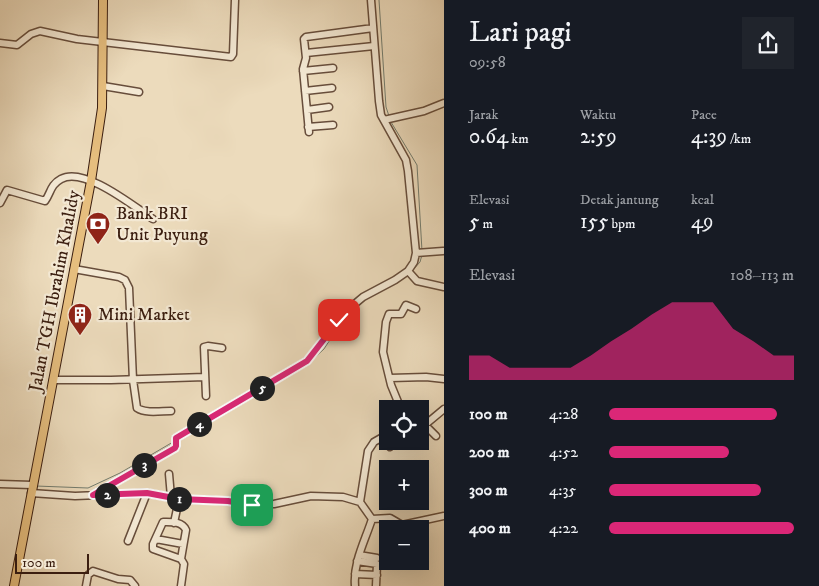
<!DOCTYPE html>
<html lang="id">
<meta charset="utf-8">
<style>
body{margin:0;font-family:"IM FELL DW Pica",serif;background:#20242c;color:#f1f3f6;height:100vh;display:flex;flex-direction:column;font-size:19px;white-space:nowrap}
*{box-sizing:border-box;margin:0}
p{font-size:16px;color:#9ea1a6}
.icon{flex:none;width:28px;height:28px;fill:none;stroke:currentColor;stroke-width:2;stroke-linecap:round;stroke-linejoin:round}
.map{position:relative;flex:1;overflow:hidden}
.sheet{display:flex;flex-direction:column;background:#171b24;width:375px}
.sheet>*{flex:none}
.controls{position:absolute;left:379px;top:400px;display:grid;gap:10px}
.controls a{display:grid;place-items:center;width:50px;height:50px;border-radius:0px;background:#171b24;box-shadow:0 5px 20px #0002;font-size:25px}
.scale{position:absolute;left:15px;bottom:12px;width:74px;box-sizing:border-box;padding-left:5px;border:2px solid #3b1e10;border-top:0;font-size:14px;line-height:18px;white-space:nowrap;color:#3b1e10;-webkit-text-stroke:4px #f3e8d3;paint-order:stroke}
.pin{position:absolute;display:grid;place-items:center;width:42px;height:42px;color:#fff;margin:-21px;border-radius:10px;box-shadow:0 2px 8px #0006}
.km{position:absolute;width:25px;height:25px;margin:-12px;border-radius:50%;background:#222;color:#fff;font-size:14px;line-height:25px;text-align:center}
.round{display:grid;place-items:center;flex:none;width:52px;height:52px;border-radius:0px;background:#20242c}
.overview{display:flex;align-items:center;justify-content:space-between;height:85px;padding:0 25px}
h1{font-size:28px;font-weight:600;line-height:38px}
.metrics{display:grid;grid-template-columns:repeat(3,1fr);gap:8px;height:85px;padding:5px 25px}
.metrics div{display:grid;align-content:center}
.metrics b{font-size:21px;font-weight:600}
.metrics small{font-size:14px;font-weight:400}
.metrics p{font-size:14px}
.chart{height:140px;padding:10px 25px}
.chart p{display:flex;justify-content:space-between}
.chart svg{width:100%;height:90px;margin-top:5px;fill:#db2777;opacity:.7}
ul{padding:0 25px;list-style:none;font-size:16px}
li{display:grid;grid-template-columns:80px 60px 1fr;align-items:center;height:38px}
li i{height:12px;border-radius:6px;background:#db2777}
main{display:flex;flex:1;min-height:0}
.map>svg:first-child{display:block}
</style>
<main>
<div class="map">
<svg width="444" height="586" viewBox="0 0 444 586">
<rect width="100%" height="100%" fill="#ecdbbc"/>
<filter id="stains"><feTurbulence type="fractalNoise" baseFrequency=".004" numOctaves="4"/><feColorMatrix values="0 0 0 0 .2 0 0 0 0 .09 0 0 0 0 .02 0 0 0 .5 -.17"/></filter>
<radialGradient id="worn" r=".72"><stop offset=".6" stop-color="#630" stop-opacity="0"/><stop offset="1" stop-color="#630" stop-opacity=".3"/></radialGradient>
<g fill="none" stroke-linecap="round" stroke-linejoin="round">
<!-- stream -->
<path stroke="#737c6e" stroke-width="1" d="M379,0L386,107L389,116
M391,122L417,165L422,251
M412,271L420,262L422,255
M312,360L324,349L340,324L351,311
M36,486L88,488L120,473L173,442"/>
<defs>
<path id="minor" d="M0,43L17,45L31,34L40,31L77,39L231,57L233,54L235,0
M306,53L374,46
M303,71L333,68
M103,86L139,92
M305,91L332,88
M307,110L329,107
M384,120L424,111L444,103
M308,127L333,125
M309,132L303,69L306,58L304,39L306,37L373,28
M0,203L7,190L45,201C51,193 50,185 61,179C84,166 133,206 153,219
M416,253L443,251
M74,269L119,277L125,280L129,288L133,380L137,408C146,414 161,411 171,411
M408,271L417,281L444,287
M390,378L426,377L444,379
M53,380H111L205,377
M206,396L204,347L208,346L222,348
M398,409V402L391,385L383,352L386,322L389,314H401L406,305L416,309
M425,425L436,436
M420,429L444,409
M389,441L390,447
M169,474L171,497
M0,484L32,485
M31,493L75,496L147,493L179,499L228,501L252,505L274,504L311,496L343,497L360,502L372,519C365,541 353,562 355,586
M93,495L176,447V438L307,361L344,313L363,297L395,280L408,271L414,262L416,253L408,171L406,160L381,115L379,101L371,0
M360,502L368,451L374,442L388,434
M372,519L390,518L402,525L444,516
M174,523L179,499
M156,539L183,544
M128,541L147,493
M359,555L377,558
M181,559L153,549V544L163,522C171,522 182,521 186,530L181,559L184,564L181,586
M357,561L377,564L376,586
M355,574L377,575
M86,586L88,575L93,571L118,579L130,580L135,586"/>
<path id="major" d="M14,586L91,181L102,108L103,0"/>
</defs>
<!-- minor casing -->
<use href="#minor" stroke="#674d3b" stroke-width="9"/>
<!-- major casing -->
<use href="#major" stroke="#3b1e10" stroke-width="10"/>
<!-- minor -->
<use href="#minor" stroke="#f3e8d3" stroke-width="6"/>
<!-- major -->
<use href="#major" stroke="#e6be7e" stroke-width="8"/>
</g>
<g fill="none" stroke-linecap="round" stroke-linejoin="round">
<defs>
<path id="route" d="M252,505L228,501L179,499L147,493L93,495L175,448L176,446V438L307,361L339,320"/>
</defs>
<!-- route casing -->
<use href="#route" stroke="#fff" stroke-width="10"/>
<!-- route -->
<use href="#route" stroke="#db2777" stroke-width="6"/>
</g>
<!-- icons -->
<defs>
<symbol id="bank-pin" viewBox="-11 -11 22 30"><path d="M0 17L-7.5 6A9.5 9.5 0 1 1 7.5 6Z" fill="#8f2418" stroke="#f3e8d3"/><path d="M-6-4H6V4H-6ZM0-2.3a2.3 2.3 0 1 0 0 4.6a2.3 2.3 0 1 0 0-4.6Z" fill="#fff"/></symbol>
<symbol id="building-pin" viewBox="-11 -11 22 30"><path d="M0 17L-7.5 6A9.5 9.5 0 1 1 7.5 6Z" fill="#8f2418" stroke="#f3e8d3"/><path d="M-4-6H4V6H1V3H-1V6H-4ZM-2.5-4.3h1.7v1.8h-1.7ZM.8-4.3h1.7v1.8H.8ZM-2.5-1h1.7V.8h-1.7ZM.8-1h1.7V.8H.8Z" fill="#fff"/></symbol>
</defs>
<g fill-rule="evenodd">
<use href="#bank-pin" x="84" y="210" width="28" height="38"/>
<use href="#building-pin" x="66" y="301" width="28" height="38"/>
</g>
<g text-anchor="middle" dominant-baseline="central" stroke-width="4.5" stroke-linejoin="round" paint-order="stroke">
<!-- poi labels -->
<g font-size="18" fill="#3b1e10" stroke="#f3e8d3" text-anchor="start">
<text x="116" y="214">Bank BRI<tspan x="116" dy="21">Unit Puyung</tspan></text>
<text x="98" y="315">Mini Market</text>
</g>
<!-- street labels -->
<g font-size="18" fill="#3b1e10" stroke="#f3e8d3">
<text transform="translate(55 291) rotate(-79)">Jalan TGH Ibrahim Khalidy</text>
</g>
</g>
<rect width="100%" height="100%" filter="url(#stains)"/>
<rect width="100%" height="100%" fill="url(#worn)"/>
</svg>
<div class="controls">
<a><svg class="icon" aria-label="locate" viewBox="0 0 24 24"><circle cx="12" cy="12" r="6"/><path d="M12 2v4M12 18v4M2 12h4M18 12h4"/></svg></a>
<a>+</a>
<a>−</a>
</div>
<div class="scale">100 m</div>
<div class="pin" style="left:252px;top:505px;background:#1e9e55"><svg class="icon" aria-label="arrive" viewBox="0 0 24 24"><path d="M6 21V4h12l-3 4 3 4H6"/></svg></div>
<div class="pin" style="left:339px;top:320px;background:#d93025"><svg class="icon" aria-label="check" viewBox="0 0 24 24"><path d="M5 12l5 5 9-10"/></svg></div>
<b class="km" style="left:179px;top:499px">1</b>
<b class="km" style="left:107px;top:495px">2</b>
<b class="km" style="left:144px;top:465px">3</b>
<b class="km" style="left:199px;top:424px">4</b>
<b class="km" style="left:262px;top:388px">5</b>
</div>
<section class="sheet">
<div class="overview"><div><h1>Lari pagi</h1><p>09:58</p></div><a class="round"><svg class="icon" aria-label="share" viewBox="0 0 24 24"><path d="M12 15V3M7 8l5-5 5 5M5 13v7h14v-7"/></svg></a></div>
<div class="metrics">
<div><p>Jarak</p><b>0.64<small> km</small></b></div>
<div><p>Waktu</p><b>2:59</b></div>
<div><p>Pace</p><b>4:39<small> /km</small></b></div>
</div>
<div class="metrics">
<div><p>Elevasi</p><b>5<small> m</small></b></div>
<div><p>Detak jantung</p><b>155<small> bpm</small></b></div>
<div><p>kcal</p><b>49</b></div>
</div>
<div class="chart"><p><span>Elevasi</span>108–113 m</p>
<svg viewBox="0 0 160 44" preserveAspectRatio="none"><path d="M0 44V32L10 32L20 38L30 38L40 38L50 38L60 32L70 25L80 19L90 12L100 6L110 6L120 6L130 19L140 25L150 32L160 32V44z"/></svg>
</div>
<ul>
<li><b>100 m</b>4:28<i style="width:91%"></i></li>
<li><b>200 m</b>4:52<i style="width:65%"></i></li>
<li><b>300 m</b>4:35<i style="width:82%"></i></li>
<li><b>400 m</b>4:22<i style="width:100%"></i></li>
</ul>
</section>
</main>
